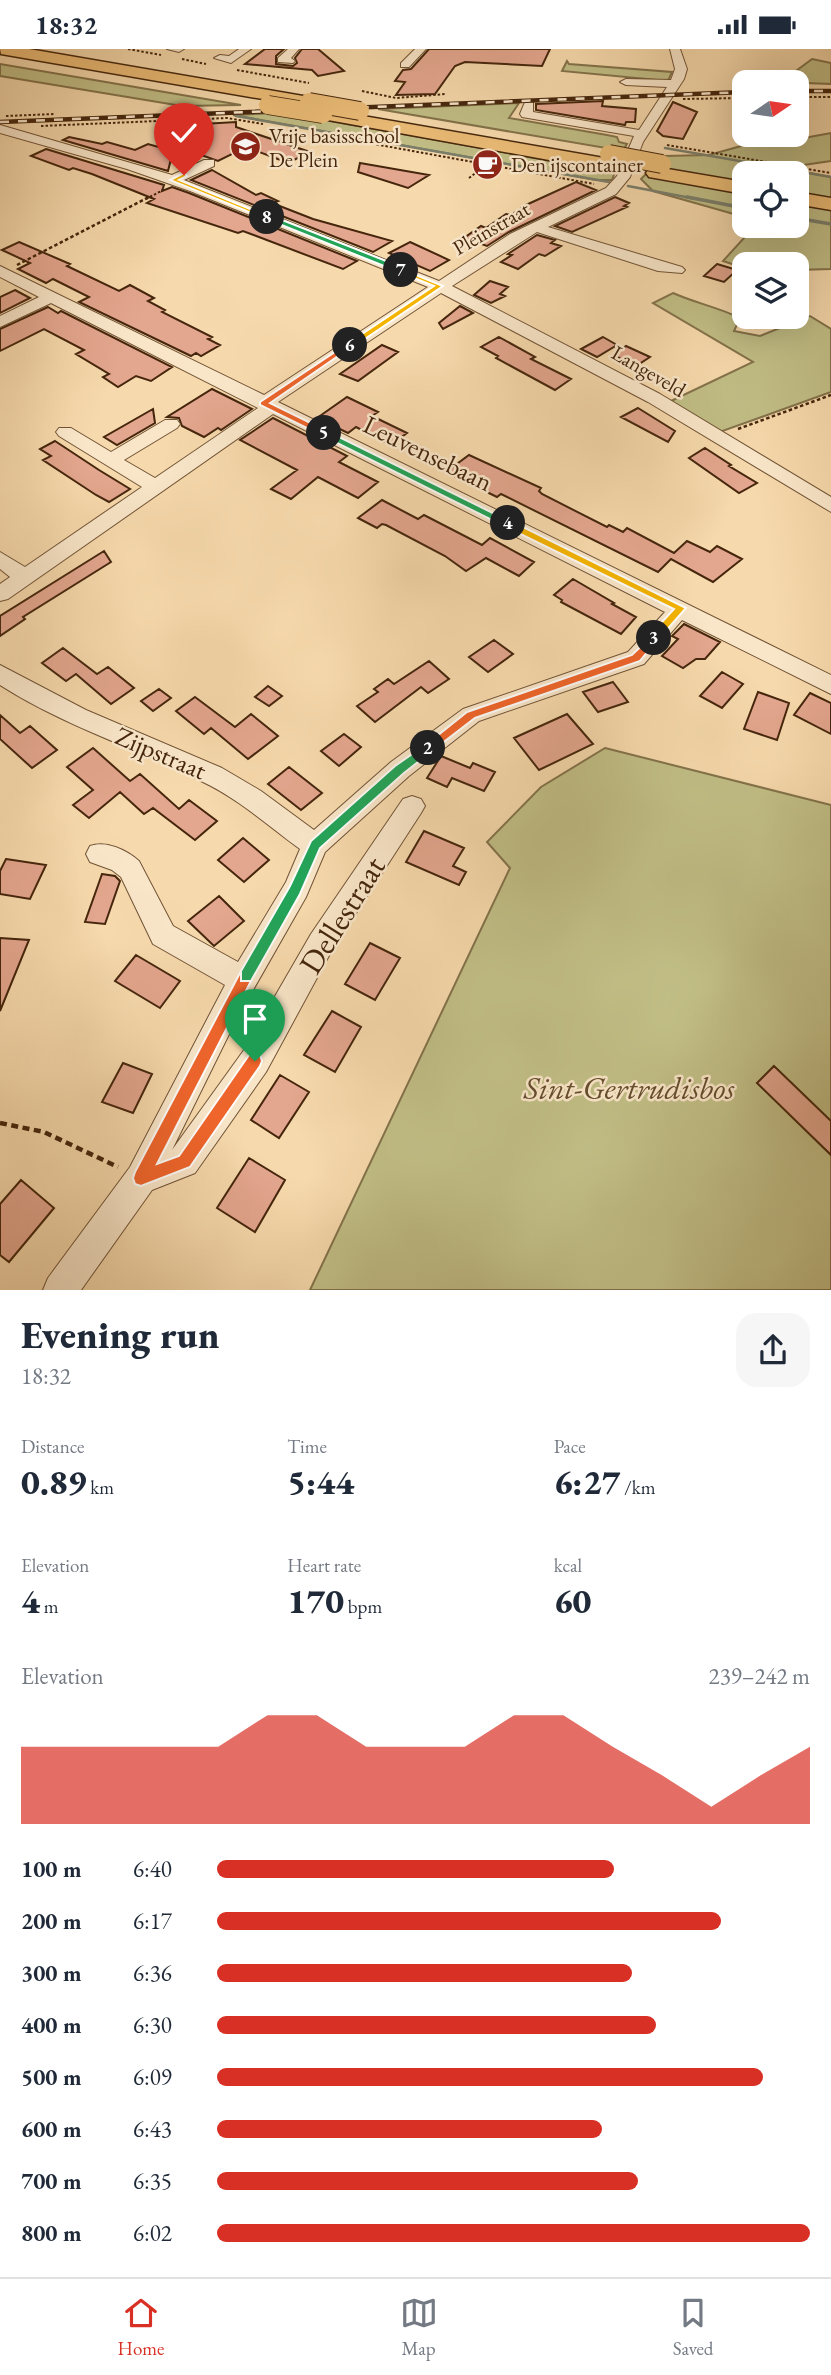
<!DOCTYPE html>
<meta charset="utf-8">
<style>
body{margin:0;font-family:"EB Garamond",serif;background:#f6f6f7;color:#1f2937;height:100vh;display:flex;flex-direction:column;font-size:26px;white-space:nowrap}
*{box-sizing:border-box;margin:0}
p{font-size:23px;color:#747a83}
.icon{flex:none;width:38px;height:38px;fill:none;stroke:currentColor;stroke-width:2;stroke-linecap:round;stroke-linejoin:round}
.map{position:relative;height:1241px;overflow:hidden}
.details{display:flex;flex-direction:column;background:#fff;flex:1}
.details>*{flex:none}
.needle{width:46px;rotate:77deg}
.controls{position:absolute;left:732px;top:21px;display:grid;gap:14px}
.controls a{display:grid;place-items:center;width:77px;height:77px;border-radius:14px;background:#fff;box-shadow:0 7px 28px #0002;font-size:35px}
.pin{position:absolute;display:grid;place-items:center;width:60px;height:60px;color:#fff;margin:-72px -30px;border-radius:50% 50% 50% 0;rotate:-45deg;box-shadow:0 0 7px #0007}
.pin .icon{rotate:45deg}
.km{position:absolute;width:35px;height:35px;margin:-18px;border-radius:50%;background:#222;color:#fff;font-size:19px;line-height:35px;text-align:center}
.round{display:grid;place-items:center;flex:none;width:74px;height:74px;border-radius:21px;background:#f6f6f7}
.overview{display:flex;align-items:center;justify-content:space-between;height:119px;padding:0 21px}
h1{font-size:38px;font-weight:800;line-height:52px}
.stats{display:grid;grid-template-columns:repeat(3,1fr);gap:10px;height:119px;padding:7px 21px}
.stats div{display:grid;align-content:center}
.stats b{font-size:35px;font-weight:800}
.stats small{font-size:19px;font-weight:400}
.stats p{font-size:19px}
.chart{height:196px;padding:14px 21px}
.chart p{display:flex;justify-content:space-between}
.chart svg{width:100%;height:126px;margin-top:7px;fill:#d93025;opacity:.7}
ul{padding:0 21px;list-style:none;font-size:23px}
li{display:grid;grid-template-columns:112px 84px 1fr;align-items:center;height:52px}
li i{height:18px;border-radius:9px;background:#d93025}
.status{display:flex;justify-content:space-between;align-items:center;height:49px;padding:0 35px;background:#fff;direction:ltr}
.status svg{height:19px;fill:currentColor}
.dock{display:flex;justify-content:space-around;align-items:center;height:98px;border-top:2px solid #e0e1e3;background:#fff;font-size:19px;color:#747a83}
.dock a{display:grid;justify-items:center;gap:4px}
.dock .selected{color:#d93025}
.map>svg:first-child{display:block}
</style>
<div class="status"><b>18:32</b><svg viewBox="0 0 49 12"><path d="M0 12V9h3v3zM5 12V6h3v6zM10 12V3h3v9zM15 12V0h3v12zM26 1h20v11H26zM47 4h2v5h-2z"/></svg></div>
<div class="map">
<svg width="831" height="1241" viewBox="0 0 831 1241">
<rect width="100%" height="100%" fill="#f6d9ac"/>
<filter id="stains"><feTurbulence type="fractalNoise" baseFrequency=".00286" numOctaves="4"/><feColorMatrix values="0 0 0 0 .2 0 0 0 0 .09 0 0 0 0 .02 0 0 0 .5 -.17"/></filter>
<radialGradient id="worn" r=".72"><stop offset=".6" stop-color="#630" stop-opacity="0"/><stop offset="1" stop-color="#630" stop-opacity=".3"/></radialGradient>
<!-- green -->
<path fill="#c1be86" stroke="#83724a" stroke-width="2" d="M812,10L831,14V35L781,33Z
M567,12L569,15L672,23L668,32L562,22Z
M0,15L241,56L182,57L0,27Z
M519,54L509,69L607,86L617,88L619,93L627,95L623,102L378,60Z
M279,64L302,67L615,123L612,131H596L233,66Z
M831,84V112L783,119L831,128V220L796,221V215H744V219L723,212L755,177H796V124H744V168L653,142L641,130L664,107L709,106L759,92L793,91Z
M673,244C695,254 718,258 740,269L734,282L760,287L810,267L831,280V343L717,384L669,353L753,313L653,254Z
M605,699L831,756V1241H310L510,819L487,793L541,738Z"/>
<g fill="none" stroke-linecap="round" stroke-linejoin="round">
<!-- stream-far1 -->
<path stroke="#7a7f6c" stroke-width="2.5" d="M236,67L609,133
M665,99L831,128
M628,137L696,150"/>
<!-- stream -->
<path stroke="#7a7f6c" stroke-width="3.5" d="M687,148L744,159
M796,169L831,175"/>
</g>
<!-- building -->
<path fill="#e3a68e" stroke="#45260d" stroke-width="2" d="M265,0H284L276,7V15L293,17L297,14L295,9L302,0H318L344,22L318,27L312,21L245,15Z
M429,0H550L542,17L465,13L455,17L435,45L396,46L405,33L395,32L403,21L411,20Z
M603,52L602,57L636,60L635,73H626L625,76L536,61V55Z
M673,53L697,63L683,90L663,87L657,82Z
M236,73V78L310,103L288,114L246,98L218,112L167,94L168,77Z
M69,88L102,95L107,93L135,101L148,95L173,102L168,122L63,91Z
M46,100L164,136L162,142L172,138L189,144L357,212L343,220L243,182L238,184L147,154L154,150L92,125L73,119L69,121L31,107Z
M360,114L429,126L408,139L358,123Z
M212,121L256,146L261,144L278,152L272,154L313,170L392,192L373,203L191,131Z
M576,133L596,141L509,183L487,197L464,189L481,177L486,179L506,165L511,166L526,156Z
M615,148L629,154L624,157L627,158L572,183L555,177Z
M537,186L555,191L551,194L561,197L545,207L539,205L518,220L501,213L512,206L508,205Z
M19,193L70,215L67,217L119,242L130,236L154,249L148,252L165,261L162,263L212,288L208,290L220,296L201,307L196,304L191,307L79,253L89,248L53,230L46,234L18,220L30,214L2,201Z
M410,193L449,211L430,222L389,204Z
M717,215L737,221L724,233L704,227Z
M490,232L508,238L500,245L505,247L491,254L474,246Z
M15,241L30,249L0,264V248Z
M460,257L473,264L443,280L439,274Z
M48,258L58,264L61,262L172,318L151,332L136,327L118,338L103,328L109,325L76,305L84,301L44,280L0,302V280Z
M499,288L535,308L531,310L571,330L555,341L496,309L498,307L481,298Z
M603,288L617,296L597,308L581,300Z
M382,296L398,303L358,332L340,325Z
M626,297L650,308L636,317L613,306Z
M212,340L252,360L221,381L218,379L204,388L182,377L179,369L167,368Z
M347,348L378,363L372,367L407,384L391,396L356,378L348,384L317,369Z
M638,359L675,382L668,393L621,368Z
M153,360L155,374L117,396L104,388Z
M273,369L347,407L339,413L378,433L358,449L318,428L291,450L271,440L297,421L240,391Z
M55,392L99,421L130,440L109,453L96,446L43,411L51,407L40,400Z
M705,399L731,416L729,417L757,434L739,444L689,409Z
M469,406L541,439L539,442L542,445L607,478L609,476L623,483L627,479L674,504L687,492L710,503L717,497L742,510L713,533L671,510L658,523L501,445L497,448L446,423Z
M382,451L418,470L424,466L482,496L490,489L534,513L519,527L486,509L466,522L445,507L386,476L382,475L377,479L358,469Z
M104,502L111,513L23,568L25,570L0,587V567Z
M573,530L614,554L612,555L636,568L621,585L561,553L562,551L554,546Z
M684,575L720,593L705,610H696L683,619L662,607L678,590L672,587Z
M494,591L513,605L488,623L469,608Z
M63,599L97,625L108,618L134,639L111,655L76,625L66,632L42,614Z
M429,612L449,630L428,644L421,638L375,673L357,657L378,643L374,640L388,630L394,635Z
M722,623L743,635L722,659L700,647Z
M613,633L628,653L598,663L583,643Z
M268,637L282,647L269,657L255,648Z
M159,640L171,649L153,662L141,652Z
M758,643L789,654L777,691L744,680Z
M810,644L831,654V685L794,666Z
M195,648L235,678L251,665L278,687L248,710L211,679L204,685L176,662Z
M567,665L593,695L539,721L514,689Z
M0,666L20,684L30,677L57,701L32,719L0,690Z
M344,685L361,698L339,717L321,702Z
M93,699L130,732L140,725L179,760L189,751L217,772L195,791L153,759L144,765L120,743L89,769L73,756L93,741L67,718Z
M441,707L470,719L473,714L495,723L484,742L452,729L447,738L427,729Z
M289,718L322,744L301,761L268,735Z
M424,782L464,799L453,817L466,823L459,836L406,813Z
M243,789L269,811L244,833L218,811Z
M6,810L46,816L30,850L0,845V822Z
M102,825L115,827L120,832L105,875L85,873Z
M219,847L244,872L214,897L188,872Z
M0,889L29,891L0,962Z
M370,894L400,909L375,951L345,935Z
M136,906L180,932L160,959L115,932Z
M332,962L361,978L335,1023L304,1006Z
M123,1014L152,1025L133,1064L102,1053Z
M774,1017L831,1072V1106L757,1034Z
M280,1026L309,1043L279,1089L251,1071Z
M249,1109L285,1131L255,1183L217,1159Z
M21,1131L54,1159L9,1213L0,1206V1155Z"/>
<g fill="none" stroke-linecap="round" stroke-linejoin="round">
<defs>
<path id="minor" d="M167,0H184L179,3Z
M239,0H251L231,14L214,9L220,6L229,7Z
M288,0H299L291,9L295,12L293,14L278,13V9Z
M415,0H426L409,18H401V14Z
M670,0H680L687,20L684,30L643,93L630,128L616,145L548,178L682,218L685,221L682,224L658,222L537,183L452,237L660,345L831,448V463L648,353L441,244L278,353L831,626V645L682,571L644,615L479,672L409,727L325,803L306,848L236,971L172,1101L244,1001L311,885L403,750L412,747L421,750L425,757L421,764L331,903L266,1023L195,1124L152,1141L81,1241H43L48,1229L130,1118L225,936L153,895L121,828L112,821L90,813L86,805L90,797C106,791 127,801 139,812L173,877L238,913L286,833L300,800C268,777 239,750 203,733C136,699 64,677 0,636V616L86,661L222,719L261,742L314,781L391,713L463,660L628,603L665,563L273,365L8,550L0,552V535L10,528L0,520V503L25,518L142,438L59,387L56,383L59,379H71L111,403L165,371H177L180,375L177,379L124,411L155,429L258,359L51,254L0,278V267L39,248L0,228V217L264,346L428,238L190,142L127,120L0,84V76L172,126L204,111H214V117L184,131L439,232L510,185L606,139L617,127L634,87L522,68L520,65L525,53H533V63L639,81L667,38L626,36L620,33L626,30L671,31L675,20Z"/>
<path id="highway" d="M0,0H29L309,48L318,53L309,58L1,5Z
M323,60L604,109L614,115L604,121L317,69L314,65L317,61Z
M656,118L744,133V145L649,128L646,124L649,120Z
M796,143L831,149V161L796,155Z"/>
</defs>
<!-- minor casing -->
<use href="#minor" stroke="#715335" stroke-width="2"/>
<!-- highway casing -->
<use href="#highway" stroke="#45260d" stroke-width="3"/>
<!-- path-far2 -->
<path stroke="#45260d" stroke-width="2" stroke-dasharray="2.5 2" stroke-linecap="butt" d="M128,0L161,6
M182,10L206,15
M237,21L309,34
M362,42L396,49L446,45
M796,48H831
M683,50L744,49
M6,67L55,65
M41,77L227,69L263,75
M319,85L594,135
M667,96L831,124
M469,129L489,114
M146,150L163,141"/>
<!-- path-far1 -->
<path stroke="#45260d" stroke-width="2.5" stroke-dasharray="3.5 2.5" stroke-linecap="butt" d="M17,216L149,148
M738,380L831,346"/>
<!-- path -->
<path stroke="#45260d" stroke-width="4.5" stroke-dasharray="7 4.5" stroke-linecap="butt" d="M0,1074L44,1083L118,1118"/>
<!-- minor -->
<use href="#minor" fill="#f9e6c9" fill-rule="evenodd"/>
<!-- highway -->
<use href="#highway" fill="#ebbc76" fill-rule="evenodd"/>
<defs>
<path id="rail" d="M796,42H831
M0,73L744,43"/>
</defs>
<!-- rail casing -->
<use href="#rail" stroke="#45260d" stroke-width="4.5"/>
<!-- rail -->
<use href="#rail" stroke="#f9e6c9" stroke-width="2.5" stroke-dasharray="9" stroke-linecap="butt"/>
<defs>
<path id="highway-bridge" d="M309,53L360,62
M268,56L323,65
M609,105L662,115"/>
</defs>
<!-- highway-bridge casing -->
<use href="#highway-bridge" stroke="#45260d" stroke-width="20" stroke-linecap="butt"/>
<!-- highway-bridge -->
<use href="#highway-bridge" stroke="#ebbc76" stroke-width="18"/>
</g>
<!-- split-1 -->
<path fill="#f0652b" stroke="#fff" stroke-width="2" d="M246,920L253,927L251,932L157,1115L179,1107L249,1006L255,1004L260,1006L262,1012L260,1017L190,1118L141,1137L135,1135L133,1129L135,1123L241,922Z"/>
<!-- split-2 -->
<path fill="#22a559" stroke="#fff" stroke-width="2" d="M428,694L434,699L432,702L404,724L320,799L300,845L251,932H241V922L290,837L311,792L395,717Z"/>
<!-- split-3 -->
<path fill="#f0652b" stroke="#fff" stroke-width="2" d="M654,585L659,589L640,612L475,669L432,702L428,703L422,699L467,663L632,606Z"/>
<!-- split-4 -->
<path fill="#f5b400" stroke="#fff" stroke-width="2" d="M504,472H511L686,559L657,592H650V586L674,560L504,477Z"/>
<!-- split-5 -->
<path fill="#22a559" stroke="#fff" stroke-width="2" d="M321,382H327L513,474L504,477L321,386Z"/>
<!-- split-6 -->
<path fill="#f0652b" stroke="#fff" stroke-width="2" d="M347,295L354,296L270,354L327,382V386H321L260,356V353Z"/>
<!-- split-7 -->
<path fill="#f5b400" stroke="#fff" stroke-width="2" d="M399,219L443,237L353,298H347V295L434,237L399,223Z"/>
<!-- split-8 -->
<path fill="#22a559" stroke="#fff" stroke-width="2" d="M267,165L404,219L405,221L399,223L264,169Z"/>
<!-- split-9 -->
<path fill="#f5b400" stroke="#fff" stroke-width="2" d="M184,124L187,127L179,131L270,168L264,169L170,131Z"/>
<!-- icons -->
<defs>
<symbol id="school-disc" viewBox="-11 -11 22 22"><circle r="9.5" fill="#8f2418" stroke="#f9e6c9"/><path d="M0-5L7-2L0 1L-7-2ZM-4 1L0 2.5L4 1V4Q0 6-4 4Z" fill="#fff"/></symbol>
<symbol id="cafe-disc" viewBox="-11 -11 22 22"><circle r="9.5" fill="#8f2418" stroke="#f9e6c9"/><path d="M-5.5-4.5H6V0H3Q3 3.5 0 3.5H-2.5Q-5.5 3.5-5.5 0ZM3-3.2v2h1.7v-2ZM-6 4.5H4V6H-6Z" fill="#fff"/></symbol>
</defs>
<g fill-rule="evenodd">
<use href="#school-disc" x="228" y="80" width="35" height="35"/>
<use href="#cafe-disc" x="470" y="98" width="35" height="35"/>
</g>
<g text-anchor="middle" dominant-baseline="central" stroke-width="5" stroke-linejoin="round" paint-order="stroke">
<!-- far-poi labels -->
<g font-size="21" fill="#45260d" stroke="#f9e6c9" text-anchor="start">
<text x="269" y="86">Vrije basisschool<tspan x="269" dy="24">De Plein</tspan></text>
<text x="511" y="115">Den ijscontainer</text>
</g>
<!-- far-street labels -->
<g font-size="21" fill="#45260d" stroke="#f9e6c9">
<text transform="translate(491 179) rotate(-30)">Pleinstraat</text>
<text transform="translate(649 322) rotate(30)">Langeveld</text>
</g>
<!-- street labels -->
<g font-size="26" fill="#45260d" stroke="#f9e6c9">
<text transform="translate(428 404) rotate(26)">Leuvensebaan</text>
<text transform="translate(161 704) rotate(23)">Zijpstraat</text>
</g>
<!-- near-street labels -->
<g font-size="32" fill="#45260d" stroke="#f9e6c9">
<text transform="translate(342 866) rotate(-58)">Dellestraat</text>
</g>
<!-- near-park labels -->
<g font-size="32" font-style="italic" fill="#644c2b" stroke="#f9e6c9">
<text x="629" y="1039">Sint-Gertrudisbos</text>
</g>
</g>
<rect width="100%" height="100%" filter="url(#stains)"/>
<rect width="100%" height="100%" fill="url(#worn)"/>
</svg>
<div class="controls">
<a><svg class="needle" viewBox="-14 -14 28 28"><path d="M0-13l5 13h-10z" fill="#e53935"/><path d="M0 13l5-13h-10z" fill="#747a83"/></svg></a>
<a><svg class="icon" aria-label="locate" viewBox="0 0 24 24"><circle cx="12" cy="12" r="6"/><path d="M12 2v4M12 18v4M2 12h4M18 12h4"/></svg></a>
<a><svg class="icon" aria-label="layers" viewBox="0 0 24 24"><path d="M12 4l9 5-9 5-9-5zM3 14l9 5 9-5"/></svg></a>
</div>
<div class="pin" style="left:255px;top:1012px;background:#1e9e55"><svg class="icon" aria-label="arrive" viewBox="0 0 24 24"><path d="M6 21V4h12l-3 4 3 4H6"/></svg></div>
<div class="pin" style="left:184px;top:126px;background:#d93025"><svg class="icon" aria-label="check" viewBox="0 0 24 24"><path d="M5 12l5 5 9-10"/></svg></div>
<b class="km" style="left:428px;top:699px">2</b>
<b class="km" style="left:654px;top:589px">3</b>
<b class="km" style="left:508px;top:474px">4</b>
<b class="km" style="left:324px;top:384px">5</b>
<b class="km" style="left:350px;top:296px">6</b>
<b class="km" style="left:401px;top:221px">7</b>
<b class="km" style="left:267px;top:168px">8</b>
</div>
<section class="details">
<div class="overview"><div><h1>Evening run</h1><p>18:32</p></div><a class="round"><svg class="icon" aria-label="share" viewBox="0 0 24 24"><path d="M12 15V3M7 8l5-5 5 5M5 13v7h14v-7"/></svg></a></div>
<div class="stats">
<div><p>Distance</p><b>0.89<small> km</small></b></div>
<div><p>Time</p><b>5:44</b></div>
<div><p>Pace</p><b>6:27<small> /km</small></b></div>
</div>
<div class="stats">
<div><p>Elevation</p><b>4<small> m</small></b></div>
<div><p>Heart rate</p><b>170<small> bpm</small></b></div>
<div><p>kcal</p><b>60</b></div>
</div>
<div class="chart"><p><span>Elevation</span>239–242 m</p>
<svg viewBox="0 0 160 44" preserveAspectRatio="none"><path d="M0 44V17L10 17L20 17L30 17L40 17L50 6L60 6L70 17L80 17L90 17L100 6L110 6L120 17L130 27L140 38L150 27L160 17V44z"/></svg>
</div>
<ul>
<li><b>100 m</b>6:40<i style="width:67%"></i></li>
<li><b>200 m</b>6:17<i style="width:85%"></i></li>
<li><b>300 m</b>6:36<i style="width:70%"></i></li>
<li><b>400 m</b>6:30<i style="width:74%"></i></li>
<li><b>500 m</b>6:09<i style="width:92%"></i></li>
<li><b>600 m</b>6:43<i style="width:65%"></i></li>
<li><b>700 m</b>6:35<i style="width:71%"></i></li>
<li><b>800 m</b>6:02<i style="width:100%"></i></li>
</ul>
</section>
<nav class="dock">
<a class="selected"><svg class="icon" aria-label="home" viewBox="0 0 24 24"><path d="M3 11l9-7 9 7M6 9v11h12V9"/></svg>Home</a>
<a><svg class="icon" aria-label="map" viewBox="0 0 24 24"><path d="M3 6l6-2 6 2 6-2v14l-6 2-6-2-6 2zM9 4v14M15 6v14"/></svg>Map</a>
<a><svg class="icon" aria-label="saved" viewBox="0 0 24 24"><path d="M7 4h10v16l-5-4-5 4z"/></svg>Saved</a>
</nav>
